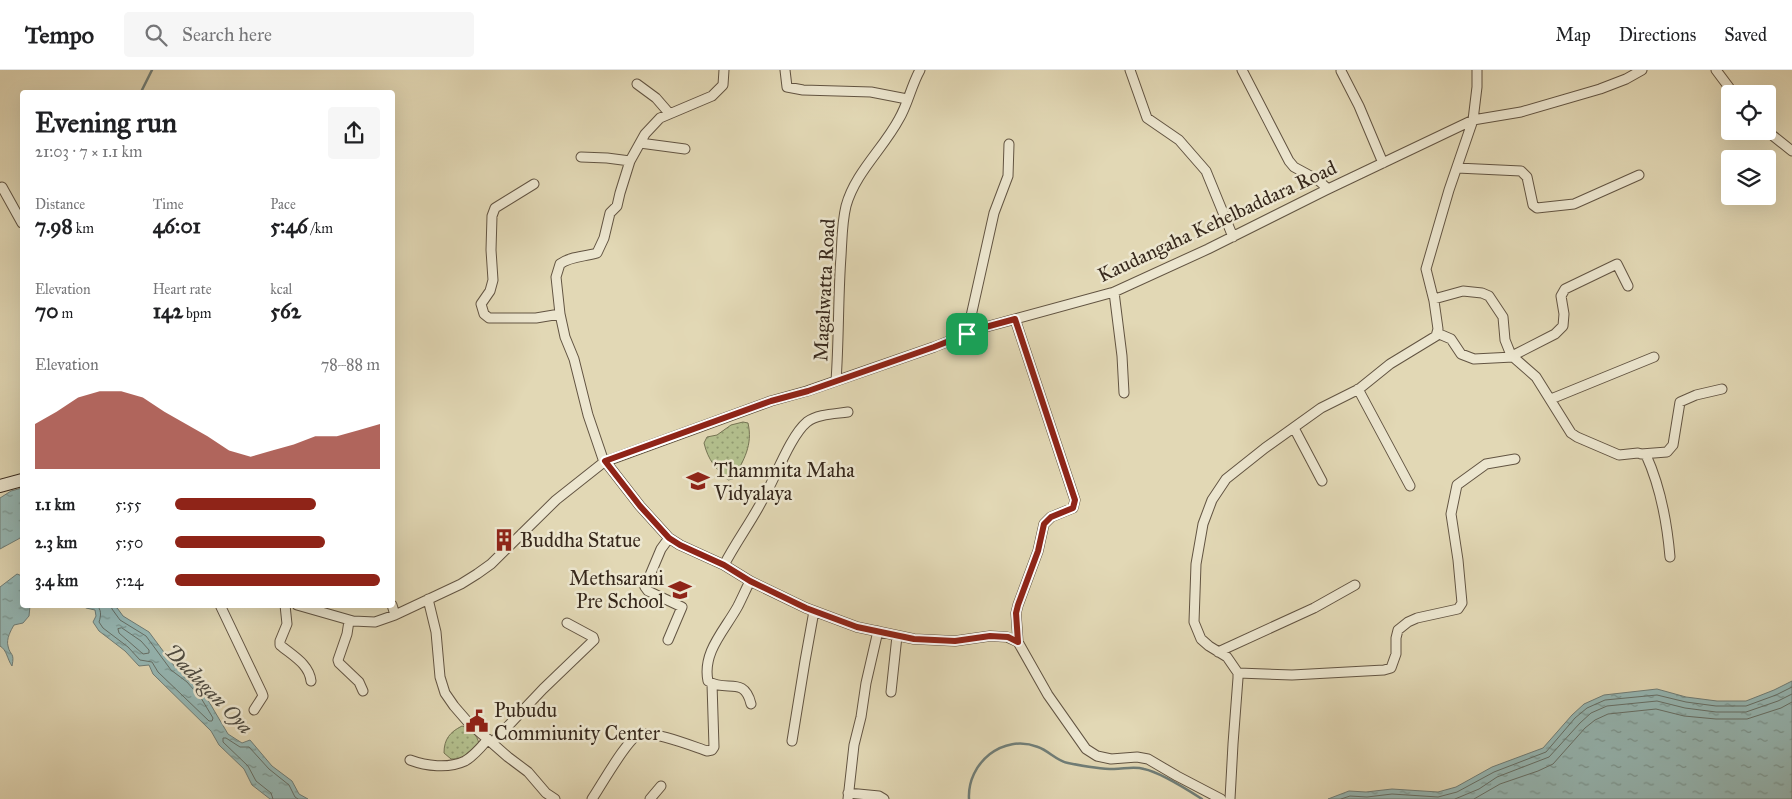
<!DOCTYPE html>
<meta charset="utf-8">
<style>
body{margin:0;font-family:"IM FELL Great Primer",serif;background:#f6f6f6;color:#202124;height:100vh;display:flex;flex-direction:column;font-size:19px;white-space:nowrap}
*{box-sizing:border-box;margin:0}
p{font-size:16px;color:#757577}
.icon{flex:none;width:28px;height:28px;fill:none;stroke:currentColor;stroke-width:2;stroke-linecap:round;stroke-linejoin:round}
.map{position:relative;flex:1;overflow:hidden}
.sheet{position:absolute;left:20px;top:20px;width:375px;height:518px;display:flex;flex-direction:column;background:#fff;border-radius:5px;box-shadow:0 5px 20px #0002}
.sheet>*{flex:none}
.tools{position:absolute;left:1721px;top:15px;display:grid;gap:10px}
.tools a{display:grid;place-items:center;width:55px;height:55px;border-radius:5px;background:#fff;box-shadow:0 5px 20px #0002;font-size:25px}
.pin{position:absolute;display:grid;place-items:center;width:42px;height:42px;color:#fff;margin:-21px;border-radius:10px;box-shadow:0 2px 8px #0006}
.round{display:grid;place-items:center;flex:none;width:52px;height:52px;border-radius:5px;background:#f6f6f6}
.head{display:flex;align-items:center;justify-content:space-between;height:85px;padding:0 15px}
h1{font-size:28px;font-weight:800;line-height:38px}
.stats{display:grid;grid-template-columns:repeat(3,1fr);gap:8px;height:85px;padding:5px 15px}
.stats div{display:grid;align-content:center}
.stats b{font-size:21px;font-weight:800}
.stats small{font-size:14px;font-weight:400}
.stats p{font-size:14px}
.chart{height:140px;padding:10px 15px}
.chart p{display:flex;justify-content:space-between}
.chart svg{width:100%;height:90px;margin-top:5px;fill:#8f2418;opacity:.7}
ul{padding:0 15px;list-style:none;font-size:16px}
li{display:grid;grid-template-columns:80px 60px 1fr;align-items:center;height:38px}
li i{height:12px;border-radius:6px;background:#8f2418}
header{display:flex;align-items:center;gap:30px;box-sizing:border-box;height:70px;padding:0 25px;background:#fff;border-bottom:1px solid #e0e0e0}
header strong{font-size:24px}
nav{display:flex;gap:28px;margin-inline-start:auto;font-size:18px}
.search{width:350px;height:45px;background:#f6f6f6;display:flex;align-items:center;gap:12px;box-sizing:border-box;padding:0 18px;border-radius:5px;color:#757577;font-size:19px}
.map>svg:first-child{display:block}
</style>
<header>
<strong>Tempo</strong>
<div class="search"><svg class="icon" aria-label="search" viewBox="0 0 24 24"><circle cx="10" cy="10" r="6"/><path d="M15 15l6 6"/></svg>Search here</div>
<nav><a>Map</a><a>Directions</a><a>Saved</a></nav>
</header>
<div class="map">
<svg width="1792" height="729" viewBox="0 0 1792 729">
<defs>
<pattern id="park-dots" width="8" height="8" patternUnits="userSpaceOnUse" patternTransform="scale(1.25)"><rect width="8" height="8" fill="#b3bf8d"/><path d="M2 2h.1M6 6h.1" fill="none" stroke="#929b72" stroke-width="1.8" stroke-linecap="round"/></pattern>
<pattern id="water-ripples" width="26" height="14" patternUnits="userSpaceOnUse" patternTransform="scale(1.25)"><rect width="26" height="14" fill="#96b8b5"/><path d="M2 4q2-2 4 0t4 0M15 11q2-2 4 0t4 0" fill="none" stroke="#7b9692"/></pattern>
</defs>
<rect width="100%" height="100%" fill="#e2d8b5"/>
<filter id="stains"><feTurbulence type="fractalNoise" baseFrequency=".004" numOctaves="4"/><feColorMatrix values="0 0 0 0 .2 0 0 0 0 .09 0 0 0 0 .02 0 0 0 .5 -.17"/></filter>
<radialGradient id="worn" r=".72"><stop offset=".6" stop-color="#630" stop-opacity="0"/><stop offset="1" stop-color="#630" stop-opacity=".3"/></radialGradient>
<!-- park -->
<path fill="url(#park-dots)" stroke="#757454" d="M743,352L748,353C753,375 744,390 733,409L728,410C716,399 708,390 704,373L707,367L717,365L731,355Z
M462,656C471,659 477,664 479,674L460,689H451L444,683C444,669 450,662 462,656Z"/>
<!-- water -->
<path fill="url(#water-ripples)" stroke="#707e78" d="M22,418V467L0,479V428L11,421Z
M17,504L22,506V535L30,536L29,546L23,553L14,555C11,560 6,569 8,576C10,586 15,582 12,596C7,589 7,580 0,576V517Z
M82,535H115L123,546L149,562L175,597L190,608L205,625L228,664L242,673L250,670L272,696L292,711L299,724L308,729H270L252,715L244,699L219,675L211,661L153,604L149,595L139,596L125,581L99,561L93,552L96,546L95,540L86,538Z
M1792,611V729H1328L1349,721L1366,722L1392,719L1438,722L1456,717L1492,697L1543,678L1572,645L1584,634L1604,625L1657,619L1686,627L1717,631H1746L1774,620Z"/>
<g fill="none" stroke-linecap="round" stroke-linejoin="round">
<!-- shore -->
<path stroke="#667068" stroke-width="1" d="M96,535C102,539 101,546 99,552L103,558L128,577L140,590L152,592L158,602L209,651H212L213,648L201,628L187,612L171,600L146,566L120,550L112,539L111,535
M122,558L141,571L149,580V583L143,584L119,563L118,559Z
M273,729L271,723L256,711L248,696L223,672V668H226L240,677H249L269,699L289,715L295,727L298,729
M1341,729L1350,726L1367,727L1392,724L1438,727L1457,722L1494,702L1546,682L1575,648L1587,638L1605,630L1657,625L1686,632L1716,636H1746L1776,625L1792,617
M1455,729L1479,719L1497,707L1549,687L1580,653L1591,643L1607,636L1657,631L1685,638L1716,642H1746L1778,631L1792,624
M1474,729L1500,714L1538,701L1553,694L1585,658L1595,650L1608,644L1656,639L1684,646L1716,649H1747L1781,638L1792,632"/>
<!-- stream -->
<path stroke="#707e78" stroke-width="2.5" d="M141,22L152,0
M969,729C967,693 1003,663 1038,677C1049,681 1057,691 1068,693C1083,696 1098,699 1114,699C1124,699 1134,696 1144,699C1160,702 1188,720 1202,729"/>
<defs>
<path id="street" d="M785,0L787,17L803,20L871,22L907,29
M1130,0L1147,48L1179,70L1206,101L1233,167
M1242,0L1289,91L1294,97L1318,110L1328,119
M1716,0L1734,24
M1341,1L1359,36L1383,93
M637,14L656,28L669,43
M1767,61L1792,81
M640,73L685,79
M581,87L607,88L630,91L645,64L660,48L712,26L723,15L724,0
M1457,98L1521,101L1527,107L1533,135L1537,138L1574,134L1639,105
M534,114L495,138L492,146L491,180L493,210L490,221L481,234L484,244L489,248H536L560,244L565,267L574,289L588,345L604,392
M2,117L22,153
M1114,222L1122,286L1124,323
M1434,229L1463,221L1482,223L1489,226L1503,247L1505,270L1511,285L1536,307L1571,363L1577,367L1619,385L1638,383L1646,385C1661,418 1667,452 1670,487
M560,244L556,207L560,194C571,186 584,187 597,183L604,168L610,143L617,136L620,123L630,91
M1015,249L1075,430L1073,438L1051,447L1044,454L1038,481L1018,535L1016,543L1018,572
M1437,263L1451,269L1461,284L1474,289L1513,287
M967,264L994,143L1008,106L1009,74
M1512,286L1555,264L1563,256L1564,244L1561,226L1565,219L1617,194L1628,216
M836,311C839,269 838,227 841,186C842,170 842,152 846,136C855,103 883,79 899,49C908,34 911,16 920,0
M1358,319L1410,416
M1551,329L1654,287
M1294,358L1322,411
M1641,384L1667,382L1673,375L1680,332L1696,325L1722,319
M605,391L640,436L669,468L680,475L724,495L750,511L806,538L857,557L914,569L955,571L990,566L1007,567L1018,572L1048,625L1086,679L1097,686L1111,689L1137,687L1148,689L1177,706L1221,729
M724,495C736,472 751,452 763,429C775,409 790,366 807,352C818,344 835,344 848,342
M750,511C746,519 742,528 738,536C725,560 702,582 708,611C726,623 744,605 751,634
M428,529L436,562L440,607L445,623L454,636L467,651L508,687L528,702L546,723L555,729
M220,535L262,623L263,626L254,640
M285,535L287,554L280,571V575C293,586 309,594 311,611
M297,535L353,551L375,552L395,545L461,514L477,504L491,494L556,430L604,392L771,331L807,321L934,277L982,258L1114,222L1208,179L1326,120L1473,50L1521,42L1600,19L1626,9L1642,0
M392,535L395,545
M349,551L347,564L338,590L339,593L359,612L363,621
M668,570L682,537L648,521L645,517L661,479L669,468
M1218,582L1314,538L1355,515
M1238,603L1292,605L1384,600L1391,598L1396,584V568L1398,560L1408,552L1417,548L1458,539L1462,533L1458,490L1451,444L1457,415L1486,394L1515,389
M891,622L897,566
M792,671L805,591L814,541
M492,673L543,619L594,570L593,567L567,553
M410,690C426,696 448,699 465,691C474,686 482,676 488,669
M848,723L879,726L884,729
M592,729C601,716 628,667 640,664C654,661 692,676 707,681L712,680L714,677L712,614
M650,729L661,716
M848,729L854,675L861,647L866,613L878,561
M1230,729L1233,674L1238,608V603L1227,587L1209,576L1201,569L1194,552L1196,494L1203,454L1212,430L1226,409L1265,378L1321,338L1359,319L1390,294L1436,266L1438,259L1434,231L1426,199L1449,120L1473,50L1477,17V0"/>
<path id="secondary" d="M0,416L22,410"/>
</defs>
<!-- street casing -->
<use href="#street" stroke="#625442" stroke-width="11"/>
<!-- secondary casing -->
<use href="#secondary" stroke="#37281c" stroke-width="14"/>
<!-- street -->
<use href="#street" stroke="#ece6cf" stroke-width="9"/>
<!-- secondary -->
<use href="#secondary" stroke="#ece6cf" stroke-width="12"/>
</g>
<g fill="none" stroke-linecap="round" stroke-linejoin="round">
<defs>
<path id="route" d="M1015,249L1075,430L1073,438L1051,447L1044,454L1038,481L1018,535L1016,543L1018,572L1008,567L990,566L955,571L914,569L857,557L806,538L750,511L724,495L680,475L669,468L640,436L605,391L771,331L808,321L934,277L982,258Z"/>
</defs>
<!-- route casing -->
<use href="#route" stroke="#fff" stroke-width="10"/>
<!-- route -->
<use href="#route" stroke="#8f2418" stroke-width="6"/>
</g>
<!-- icons -->
<defs>
<symbol id="school-bare" viewBox="-9 -9 18 18"><path d="M0-5L7-2L0 1L-7-2ZM-4 1L0 2.5L4 1V4Q0 6-4 4Z" fill="#8f2418" stroke="#ece6cf" stroke-width="2.5" paint-order="stroke"/></symbol>
<symbol id="building-bare" viewBox="-9 -9 18 18"><path d="M-4-6H4V6H1V3H-1V6H-4ZM-2.5-4.3h1.7v1.8h-1.7ZM.8-4.3h1.7v1.8H.8ZM-2.5-1h1.7V.8h-1.7ZM.8-1h1.7V.8H.8Z" fill="#8f2418" stroke="#ece6cf" stroke-width="2.5" paint-order="stroke"/></symbol>
<symbol id="civic-bare" viewBox="-9 -9 18 18"><path d="M-.6-6.5H3V-4.5H.6V-3L4-1V1h2V6H-6V1h2V-1L-.6-3ZM-1.2 2.5V6h2.4V2.5Z" fill="#8f2418" stroke="#ece6cf" stroke-width="2.5" paint-order="stroke"/></symbol>
</defs>
<g fill-rule="evenodd">
<use href="#school-bare" x="682" y="395" width="32" height="32"/>
<use href="#building-bare" x="488" y="454" width="32" height="32"/>
<use href="#school-bare" x="664" y="504" width="32" height="32"/>
<use href="#civic-bare" x="461" y="635" width="32" height="32"/>
</g>
<g text-anchor="middle" dominant-baseline="central" stroke-width="5" stroke-linejoin="round" paint-order="stroke">
<!-- street labels -->
<g font-size="20" fill="#37281c" stroke="#ece6cf">
<text transform="translate(1217 151) rotate(-25)">Kaudangaha Kehelbaddara Road</text>
<text transform="translate(824 220) rotate(-87)">Magalwatta Road</text>
</g>
<!-- poi labels -->
<g font-size="20" fill="#37281c" stroke="#ece6cf" text-anchor="start">
<text x="714" y="400">Thammita Maha<tspan x="714" dy="23">Vidyalaya</tspan></text>
<text x="520" y="470">Buddha Statue</text>
<text x="664" y="508" text-anchor="end">Methsarani<tspan x="664" dy="23">Pre School</tspan></text>
<text x="494" y="640">Pubudu<tspan x="494" dy="23">Commiunity Center</tspan></text>
</g>
<!-- water labels -->
<g font-size="21" font-style="italic" fill="#4f4c42" stroke="#ece6cf">
<text transform="translate(209 619) rotate(46)">Dadugan Oya</text>
</g>
</g>
<rect width="100%" height="100%" filter="url(#stains)"/>
<rect width="100%" height="100%" fill="url(#worn)"/>
</svg>
<div class="tools">
<a><svg class="icon" aria-label="locate" viewBox="0 0 24 24"><circle cx="12" cy="12" r="6"/><path d="M12 2v4M12 18v4M2 12h4M18 12h4"/></svg></a>
<a><svg class="icon" aria-label="layers" viewBox="0 0 24 24"><path d="M12 4l9 5-9 5-9-5zM3 14l9 5 9-5"/></svg></a>
</div>
<div class="pin" style="left:967px;top:264px;background:#1e9e55"><svg class="icon" aria-label="arrive" viewBox="0 0 24 24"><path d="M6 21V4h12l-3 4 3 4H6"/></svg></div>
<section class="sheet">
<div class="head"><div><h1>Evening run</h1><p>21:03 · 7 × 1.1 km</p></div><a class="round"><svg class="icon" aria-label="share" viewBox="0 0 24 24"><path d="M12 15V3M7 8l5-5 5 5M5 13v7h14v-7"/></svg></a></div>
<div class="stats">
<div><p>Distance</p><b>7.98<small> km</small></b></div>
<div><p>Time</p><b>46:01</b></div>
<div><p>Pace</p><b>5:46<small> /km</small></b></div>
</div>
<div class="stats">
<div><p>Elevation</p><b>70<small> m</small></b></div>
<div><p>Heart rate</p><b>142<small> bpm</small></b></div>
<div><p>kcal</p><b>562</b></div>
</div>
<div class="chart"><p><span>Elevation</span>78–88 m</p>
<svg viewBox="0 0 160 44" preserveAspectRatio="none"><path d="M0 44V22L10 16L20 9L30 6L40 6L50 9L60 16L70 22L80 28L90 35L100 38L110 35L120 32L130 28L140 28L150 25L160 22V44z"/></svg>
</div>
<ul>
<li><b>1.1 km</b>5:55<i style="width:69%"></i></li>
<li><b>2.3 km</b>5:50<i style="width:73%"></i></li>
<li><b>3.4 km</b>5:24<i style="width:100%"></i></li>
</ul>
</section>
</div>
